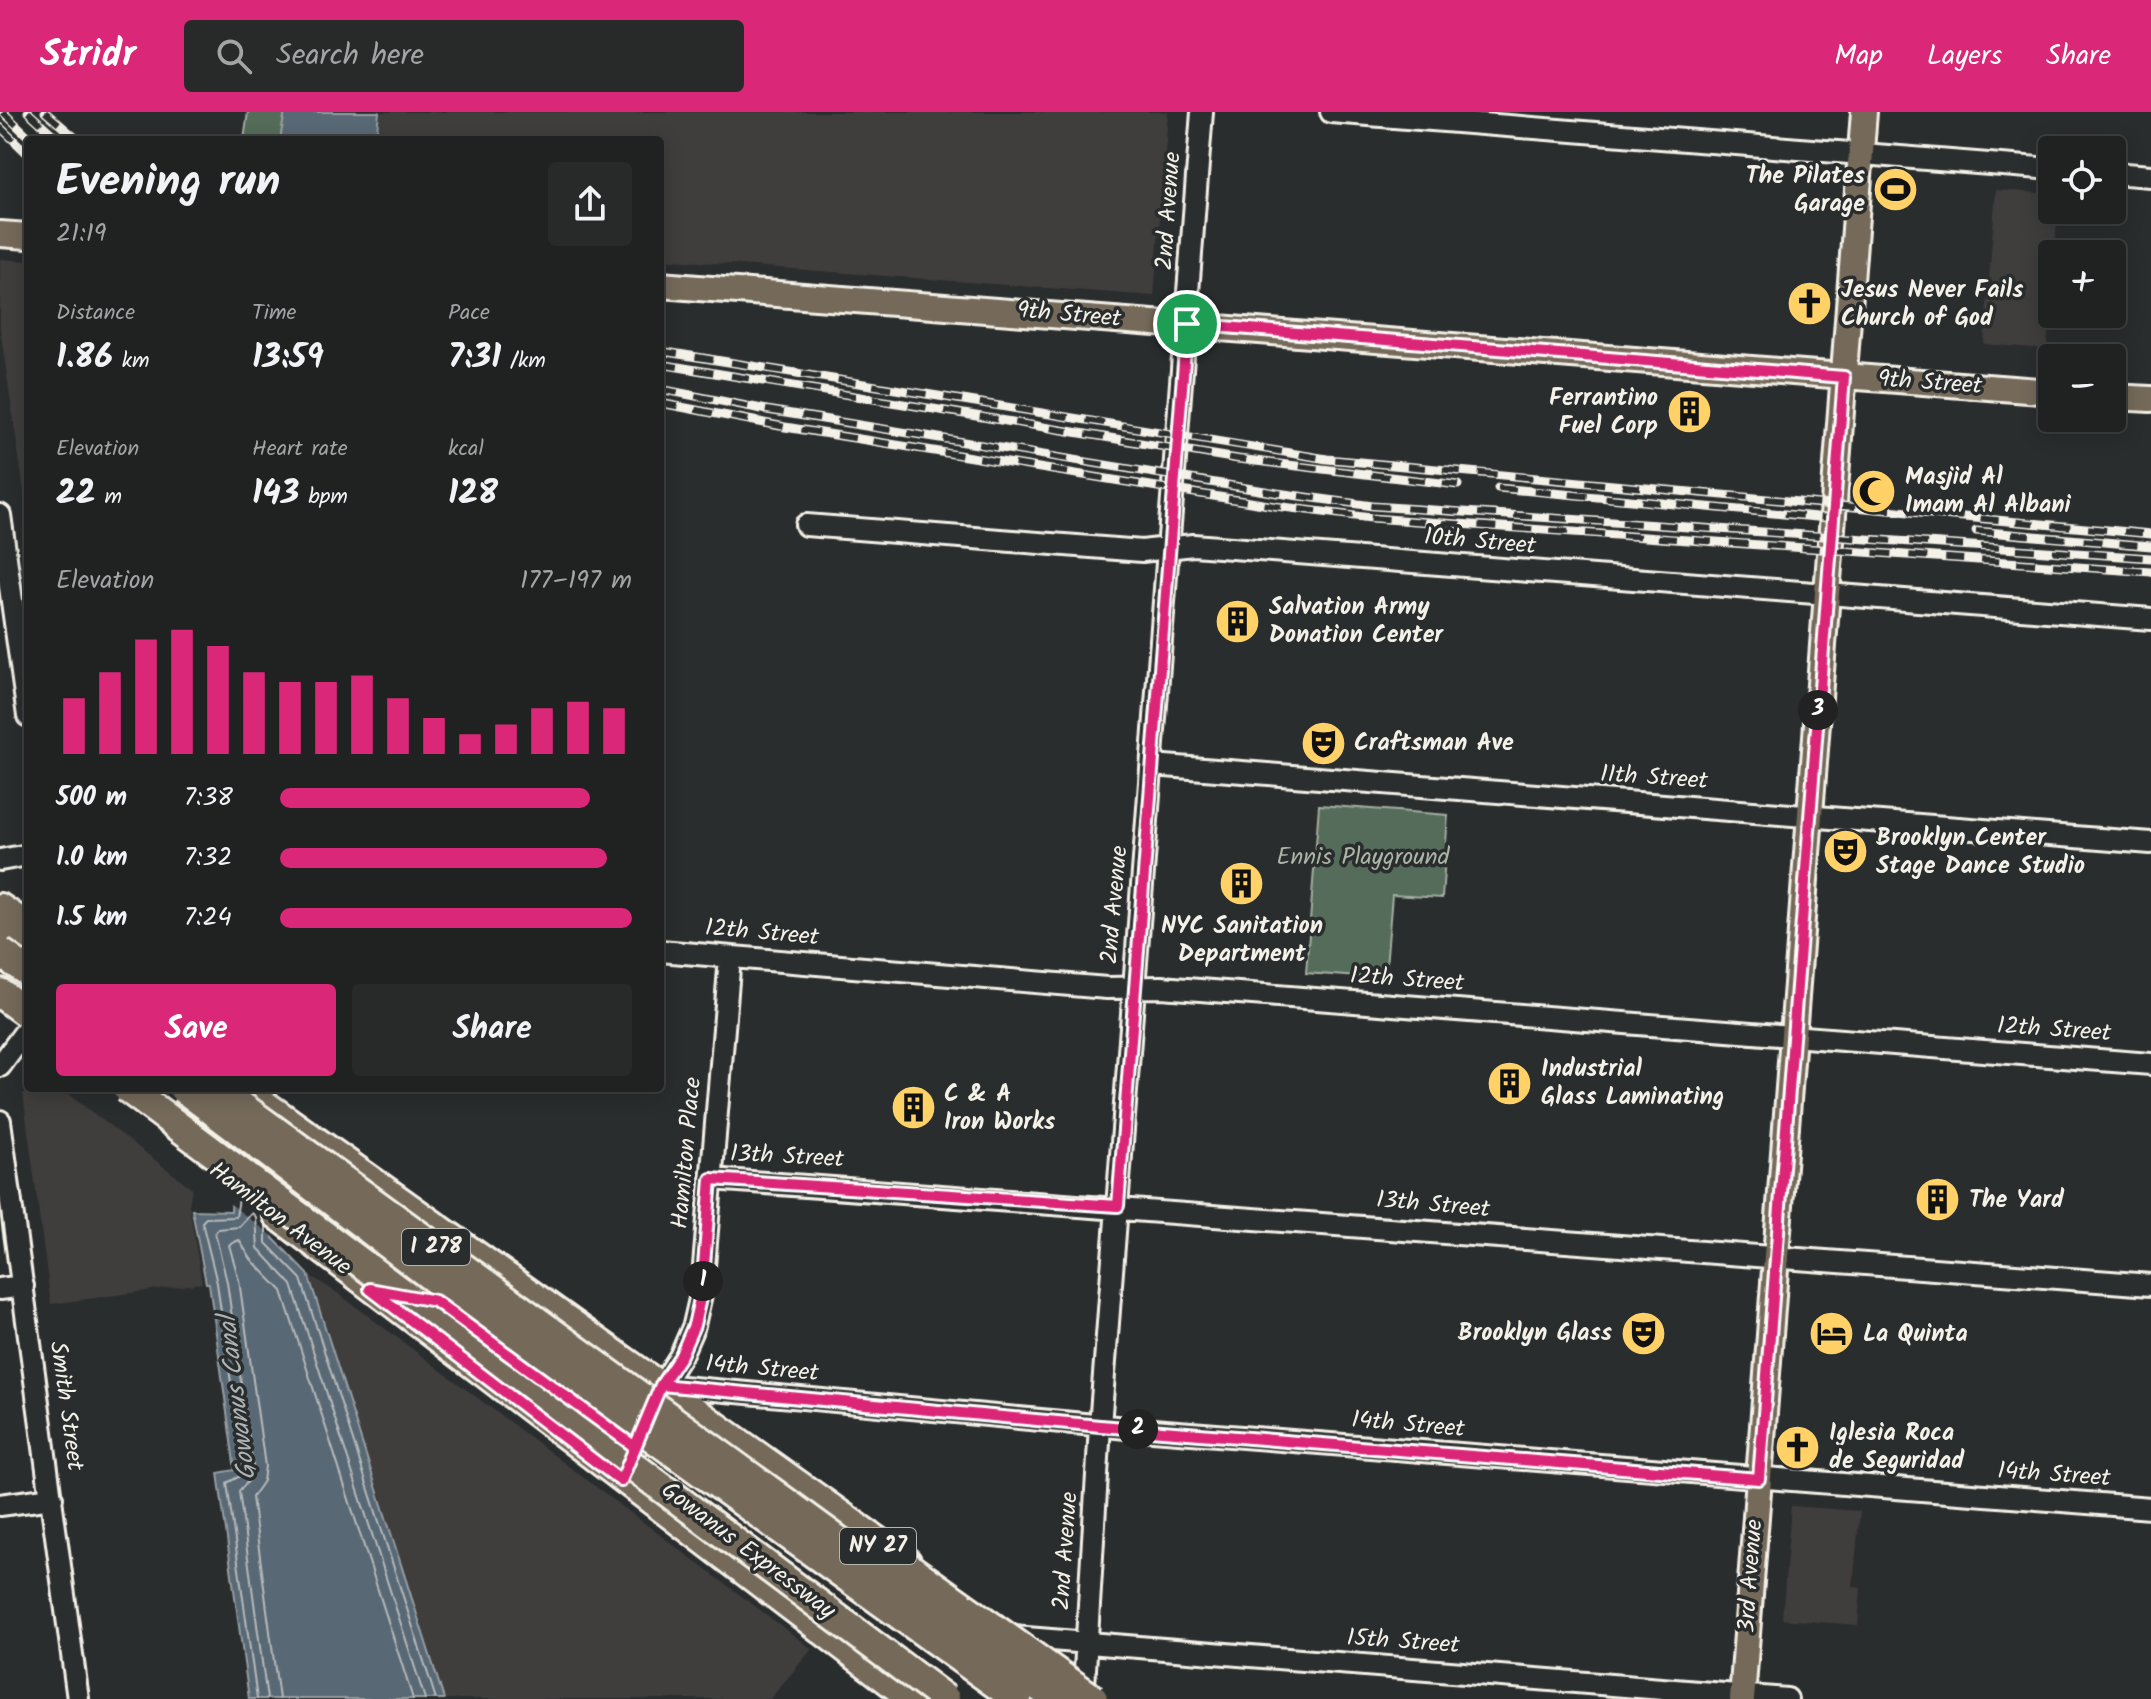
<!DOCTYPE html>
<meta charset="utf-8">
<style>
body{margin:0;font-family:Kalam,sans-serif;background:#282a2a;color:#f1f3f6;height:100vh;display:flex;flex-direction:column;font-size:30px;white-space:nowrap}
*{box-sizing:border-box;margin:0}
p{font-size:26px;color:#a2a4a5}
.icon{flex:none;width:44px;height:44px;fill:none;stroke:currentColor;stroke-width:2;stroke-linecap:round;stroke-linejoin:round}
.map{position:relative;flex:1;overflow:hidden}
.details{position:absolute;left:24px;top:24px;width:640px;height:956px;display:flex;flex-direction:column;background:#202222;border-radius:8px;box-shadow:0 4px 20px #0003,0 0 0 2px #3d3f40}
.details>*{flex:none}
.fabs{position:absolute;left:2038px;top:24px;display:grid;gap:16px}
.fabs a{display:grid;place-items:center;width:88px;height:88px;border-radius:8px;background:#202222;box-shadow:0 4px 20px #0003,0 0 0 2px #3d3f40;font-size:40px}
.pin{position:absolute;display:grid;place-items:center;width:68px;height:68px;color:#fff;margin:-34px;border:4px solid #fff;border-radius:50%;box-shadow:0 2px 8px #0007}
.km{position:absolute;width:40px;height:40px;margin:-20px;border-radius:50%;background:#222;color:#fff;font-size:22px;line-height:40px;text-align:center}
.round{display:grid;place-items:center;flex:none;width:84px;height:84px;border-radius:8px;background:#282a2a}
.summary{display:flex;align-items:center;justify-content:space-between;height:136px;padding:0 32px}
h1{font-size:44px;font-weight:700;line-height:60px}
.metrics{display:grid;grid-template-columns:repeat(3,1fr);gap:12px;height:136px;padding:8px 32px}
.metrics div{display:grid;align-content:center}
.metrics b{font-size:34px;font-weight:700}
.metrics small{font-size:22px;font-weight:400}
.metrics p{font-size:22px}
.chart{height:224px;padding:16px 32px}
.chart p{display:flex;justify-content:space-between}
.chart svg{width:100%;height:144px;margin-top:8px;stroke:#db2777;stroke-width:6}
.cta{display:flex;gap:16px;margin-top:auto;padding:16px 32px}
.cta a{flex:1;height:92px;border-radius:8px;background:#db2777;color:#fff;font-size:32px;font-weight:700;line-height:92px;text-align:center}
.cta a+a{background:#282a2a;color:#f1f3f6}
ul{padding:0 32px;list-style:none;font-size:26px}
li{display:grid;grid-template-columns:128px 96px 1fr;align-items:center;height:60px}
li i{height:20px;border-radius:10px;background:#db2777}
header{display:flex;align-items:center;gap:48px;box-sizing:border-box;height:112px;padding:0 40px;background:#db2777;color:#fff}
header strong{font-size:38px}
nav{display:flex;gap:44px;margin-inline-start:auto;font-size:28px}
.search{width:560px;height:72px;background:#282a2a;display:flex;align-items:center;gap:20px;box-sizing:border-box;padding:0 28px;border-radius:8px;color:#a2a4a5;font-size:30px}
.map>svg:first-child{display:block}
</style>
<header>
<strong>Stridr</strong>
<div class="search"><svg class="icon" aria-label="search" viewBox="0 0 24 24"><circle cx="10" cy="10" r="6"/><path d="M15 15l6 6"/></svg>Search here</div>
<nav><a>Map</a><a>Layers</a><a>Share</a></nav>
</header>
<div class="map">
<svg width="2151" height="1587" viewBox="0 0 2151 1587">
<rect width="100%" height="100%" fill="#2a2d2e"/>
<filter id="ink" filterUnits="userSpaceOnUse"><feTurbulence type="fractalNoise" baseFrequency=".0125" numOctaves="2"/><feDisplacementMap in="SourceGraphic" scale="16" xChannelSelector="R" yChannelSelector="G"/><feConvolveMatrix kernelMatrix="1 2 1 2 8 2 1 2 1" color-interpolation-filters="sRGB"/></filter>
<g filter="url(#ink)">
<!-- built -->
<path fill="#403d3c" d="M379,0H1168L1154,184L660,147V28H376Z
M1996,78L2052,82V98H2058L2047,237L1984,232Z
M0,147L28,149V407L0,216Z
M60,976L192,1076L189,1093L202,1171L51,1192L23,981Z
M309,1163L339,1182L812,1537L770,1587H444Z
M1791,1394L1860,1399L1853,1475L1861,1476L1858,1513L1782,1507Z"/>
<!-- green -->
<path fill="#546c5a" stroke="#a4aea1" stroke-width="2" d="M248,0H285L280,28H244Z
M1319,693L1448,703L1442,786L1392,783L1385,867L1306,861Z"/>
<!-- water -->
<path fill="#586774" stroke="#969ea2" stroke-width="2" d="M285,0H379L376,28H280Z
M236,976H288L283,978L273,1126L308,1162L444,1587H249L218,1361L235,1358L209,1171H206L192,1098L231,1099Z"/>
<!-- pier -->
<path fill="#2a2d2e" d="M232,976H277L285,981L274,1125L229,1091Z"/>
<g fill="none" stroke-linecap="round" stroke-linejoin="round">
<!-- shore -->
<path stroke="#b6baba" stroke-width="2" d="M240,1080L236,1105L206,1106L202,1110L217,1171L243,1356L240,1364L227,1371L257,1587
M266,1113V1131L301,1167L436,1587
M267,1587L239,1379L251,1366L253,1355L227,1170L215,1121L218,1117L239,1115L252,1101L256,1105L258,1136L292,1173L425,1587
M279,1587L252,1385L263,1369L265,1354L239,1168L229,1133L239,1128L251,1147L282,1179L413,1587"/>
<defs>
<path id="minor" d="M1331,0L2052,57
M2112,61L2151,64
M0,403L28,604
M806,413L1142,439L1193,433L2151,507
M1152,653L2151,731
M0,748L28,743
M660,839L1107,876L1161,875L2151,952
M0,954L28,916
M0,1009L78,1587
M711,1067L2151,1173
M0,1177L23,1174
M661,1273L1127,1316L2151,1396
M657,1281L681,1243L694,1213L702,1178L730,845
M0,1393L52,1386
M1014,1525L1787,1587
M1075,1587L1084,1574L1100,1314L1202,0"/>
<path id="major" d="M0,122L28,124
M660,173L2052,280
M2112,285L2151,287
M0,794L28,813
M244,976L908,1449
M276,1104L910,1587
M404,1183L435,1189L635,1335
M1742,1587L1864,0"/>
<path id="highway" d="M0,814L28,835
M0,881L28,902"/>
</defs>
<!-- minor casing -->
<use href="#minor" stroke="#f4f1e8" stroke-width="26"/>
<!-- major casing -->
<use href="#major" stroke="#f4f1e8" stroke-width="30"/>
<!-- highway casing -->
<use href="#highway" stroke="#f4f1e8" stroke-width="34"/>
<!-- minor -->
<use href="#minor" stroke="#2a2d2e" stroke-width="20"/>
<!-- major -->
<use href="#major" stroke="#746a5a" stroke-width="24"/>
<!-- highway -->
<use href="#highway" stroke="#746a5a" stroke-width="28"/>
<defs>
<path id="rail" d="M3,0L32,28
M28,0L59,28
M45,0L78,28
M0,15L28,42
M660,239L1327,347L2151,422
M660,252L1238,347L1458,373
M660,277L767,298L1277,381L1373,394L2151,446
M660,291L785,315L1275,394L1371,406L2151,460
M1498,376L1828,406
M1976,419L2151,434"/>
</defs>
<!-- rail casing -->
<use href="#rail" stroke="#f4f1e8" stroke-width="9"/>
<!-- rail -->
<use href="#rail" stroke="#2a2d2e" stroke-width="6" stroke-dasharray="18" stroke-linecap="butt"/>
<defs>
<path id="highway-bridge" d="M0,840L28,860
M127,976L945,1587
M183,976L473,1196L1017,1587
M216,976L1056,1587
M891,1443L1093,1587"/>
</defs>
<!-- highway-bridge casing -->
<use href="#highway-bridge" stroke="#f4f1e8" stroke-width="34" stroke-linecap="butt"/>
<!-- highway-bridge -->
<use href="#highway-bridge" stroke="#746a5a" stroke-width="28"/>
</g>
</g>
<g fill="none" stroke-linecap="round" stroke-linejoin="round" filter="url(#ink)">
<defs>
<path id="route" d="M1187,212L1118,1094L711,1067L702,1178L694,1213L681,1243L661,1273L635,1335L435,1189L370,1177L621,1369L661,1273L1100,1314L1759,1367L1844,265L1187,212"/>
</defs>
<!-- route casing -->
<use href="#route" stroke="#fff" stroke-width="16"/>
<!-- route -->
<use href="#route" stroke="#db2777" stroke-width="10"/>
</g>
<!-- icons -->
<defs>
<symbol id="stadium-disc" viewBox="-11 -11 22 22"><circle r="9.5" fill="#ffd166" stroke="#2a2d2e"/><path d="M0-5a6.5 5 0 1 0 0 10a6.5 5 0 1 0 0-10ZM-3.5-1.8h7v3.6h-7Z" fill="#111"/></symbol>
<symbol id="church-disc" viewBox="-11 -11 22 22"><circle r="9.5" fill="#ffd166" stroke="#2a2d2e"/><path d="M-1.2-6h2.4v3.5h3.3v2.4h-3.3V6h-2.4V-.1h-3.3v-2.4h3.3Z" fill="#111"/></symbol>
<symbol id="building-disc" viewBox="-11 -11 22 22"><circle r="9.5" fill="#ffd166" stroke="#2a2d2e"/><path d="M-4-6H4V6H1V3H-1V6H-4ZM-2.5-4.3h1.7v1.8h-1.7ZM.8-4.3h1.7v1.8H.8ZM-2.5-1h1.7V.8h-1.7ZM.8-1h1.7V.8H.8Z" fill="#111"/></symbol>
<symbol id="mosque-disc" viewBox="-11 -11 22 22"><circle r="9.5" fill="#ffd166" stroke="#2a2d2e"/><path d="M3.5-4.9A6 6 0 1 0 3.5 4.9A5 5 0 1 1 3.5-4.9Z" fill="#111"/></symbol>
<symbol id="theatre-disc" viewBox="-11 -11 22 22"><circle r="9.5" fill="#ffd166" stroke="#2a2d2e"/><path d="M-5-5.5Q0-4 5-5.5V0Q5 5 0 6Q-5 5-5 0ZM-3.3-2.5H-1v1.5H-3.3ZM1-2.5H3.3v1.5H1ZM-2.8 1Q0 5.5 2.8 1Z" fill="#111"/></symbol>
<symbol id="hotel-disc" viewBox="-11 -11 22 22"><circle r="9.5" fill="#ffd166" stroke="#2a2d2e"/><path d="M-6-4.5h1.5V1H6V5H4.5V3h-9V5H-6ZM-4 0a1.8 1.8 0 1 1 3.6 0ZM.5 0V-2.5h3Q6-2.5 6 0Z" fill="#111"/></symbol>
</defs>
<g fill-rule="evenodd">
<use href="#stadium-disc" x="1870" y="52" width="51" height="51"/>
<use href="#church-disc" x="1784" y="166" width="51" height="51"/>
<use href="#building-disc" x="1664" y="274" width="51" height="51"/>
<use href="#mosque-disc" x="1848" y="354" width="51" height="51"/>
<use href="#building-disc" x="1212" y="484" width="51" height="51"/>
<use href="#theatre-disc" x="1298" y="606" width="51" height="51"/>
<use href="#theatre-disc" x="1820" y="714" width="51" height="51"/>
<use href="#building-disc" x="1216" y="746" width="51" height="51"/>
<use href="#building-disc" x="1484" y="946" width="51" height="51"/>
<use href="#building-disc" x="888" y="970" width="51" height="51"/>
<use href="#building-disc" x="1912" y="1062" width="51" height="51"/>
<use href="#theatre-disc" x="1618" y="1196" width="51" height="51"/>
<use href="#hotel-disc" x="1806" y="1196" width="51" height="51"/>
<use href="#church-disc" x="1772" y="1310" width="51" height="51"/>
</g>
<g text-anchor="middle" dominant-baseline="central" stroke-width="7" stroke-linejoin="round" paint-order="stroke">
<!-- shield labels -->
<g fill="#2a2d2e" stroke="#b7b6b0" stroke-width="2">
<rect x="402" y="1117" width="68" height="36" rx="6"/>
<rect x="840" y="1416" width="76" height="36" rx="6"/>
</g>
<g font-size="22" font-weight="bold" fill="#f4f1e8">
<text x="436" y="1135">I 278</text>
<text x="878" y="1434">NY 27</text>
</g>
<!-- poi labels -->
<g font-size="24" font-weight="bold" fill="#f4f1e8" stroke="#2a2d2e" text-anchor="start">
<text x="1865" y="64" text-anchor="end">The Pilates<tspan x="1865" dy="28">Garage</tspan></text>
<text x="1841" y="178">Jesus Never Fails<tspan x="1841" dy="28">Church of God</tspan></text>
<text x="1658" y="286" text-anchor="end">Ferrantino<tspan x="1658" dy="28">Fuel Corp</tspan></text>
<text x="1905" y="365">Masjid Al<tspan x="1905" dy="28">Imam Al Albani</tspan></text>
<text x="1269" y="495">Salvation Army<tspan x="1269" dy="28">Donation Center</tspan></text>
<text x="1354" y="631">Craftsman Ave</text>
<text x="1876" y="726">Brooklyn Center<tspan x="1876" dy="28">Stage Dance Studio</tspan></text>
<text x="1242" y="814" text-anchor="middle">NYC Sanitation<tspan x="1242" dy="28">Department</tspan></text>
<text x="1541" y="957">Industrial<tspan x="1541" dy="28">Glass Laminating</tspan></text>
<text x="944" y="982">C &amp; A<tspan x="944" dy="28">Iron Works</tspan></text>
<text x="1969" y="1088">The Yard</text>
<text x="1612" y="1221" text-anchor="end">Brooklyn Glass</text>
<text x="1863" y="1222">La Quinta</text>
<text x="1829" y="1321">Iglesia Roca<tspan x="1829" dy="28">de Seguridad</tspan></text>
</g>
<!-- street labels -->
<g font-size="24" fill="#f4f1e8" stroke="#2a2d2e">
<text transform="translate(1169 99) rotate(-86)">2nd Avenue</text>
<text transform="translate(1069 203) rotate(5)">9th Street</text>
<text transform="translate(1930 271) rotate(4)">9th Street</text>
<text transform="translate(1480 430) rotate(5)">10th Street</text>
<text transform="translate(1654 666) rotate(4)">11th Street</text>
<text transform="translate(1115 793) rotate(-85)">2nd Avenue</text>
<text transform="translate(762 821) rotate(5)">12th Street</text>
<text transform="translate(1407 868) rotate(4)">12th Street</text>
<text transform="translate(2054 918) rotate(4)">12th Street</text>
<text transform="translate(687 1041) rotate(-85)">Hamilton Place</text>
<text transform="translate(787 1045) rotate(3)">13th Street</text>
<text transform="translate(1433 1093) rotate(5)">13th Street</text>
<text transform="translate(280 1107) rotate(37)">Hamilton Avenue</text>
<text transform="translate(762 1257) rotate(5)">14th Street</text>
<text transform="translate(66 1294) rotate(82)">Smith Street</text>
<text transform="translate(1408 1313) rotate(5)">14th Street</text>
<text transform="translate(2054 1363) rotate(4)">14th Street</text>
<text transform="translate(748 1439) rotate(37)">Gowanus Expressway</text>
<text transform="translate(1066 1439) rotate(-86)">2nd Avenue</text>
<text transform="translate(1751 1464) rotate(-86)">3rd Avenue</text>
<text transform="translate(1403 1530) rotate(4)">15th Street</text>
</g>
<!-- park labels -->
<g font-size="24" fill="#acb5a8" stroke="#2a2d2e">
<text x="1363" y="745">Ennis Playground</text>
</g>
<!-- water labels -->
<g font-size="26" font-style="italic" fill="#aeb3b4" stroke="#2a2d2e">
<text transform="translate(238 1286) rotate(-97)">Gowanus Canal</text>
</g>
</g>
</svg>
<div class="fabs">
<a><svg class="icon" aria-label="locate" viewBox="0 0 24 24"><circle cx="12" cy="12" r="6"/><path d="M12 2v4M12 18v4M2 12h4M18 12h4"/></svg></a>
<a>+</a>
<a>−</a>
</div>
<div class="pin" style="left:1187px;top:212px;background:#1e9e55"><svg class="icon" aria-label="arrive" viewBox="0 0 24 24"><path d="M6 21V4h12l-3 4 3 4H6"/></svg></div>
<b class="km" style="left:703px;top:1169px">1</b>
<b class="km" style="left:1138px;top:1317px">2</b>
<b class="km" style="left:1818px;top:598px">3</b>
<section class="details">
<div class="summary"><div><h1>Evening run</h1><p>21:19</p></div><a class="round"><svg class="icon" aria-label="share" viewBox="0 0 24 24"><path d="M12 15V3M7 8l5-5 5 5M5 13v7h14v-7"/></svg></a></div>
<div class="metrics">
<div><p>Distance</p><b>1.86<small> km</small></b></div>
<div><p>Time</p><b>13:59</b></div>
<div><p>Pace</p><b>7:31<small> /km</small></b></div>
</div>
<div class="metrics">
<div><p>Elevation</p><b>22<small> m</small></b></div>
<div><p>Heart rate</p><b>143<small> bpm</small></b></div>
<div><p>kcal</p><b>128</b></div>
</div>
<div class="chart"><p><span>Elevation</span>177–197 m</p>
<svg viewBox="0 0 160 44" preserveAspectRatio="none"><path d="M5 44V27M15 44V19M25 44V9M35 44V6M45 44V11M55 44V19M65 44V22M75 44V22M85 44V20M95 44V27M105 44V33M115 44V38M125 44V35M135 44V30M145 44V28M155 44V30"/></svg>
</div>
<ul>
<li><b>500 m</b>7:38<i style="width:88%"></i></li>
<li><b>1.0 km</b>7:32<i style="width:93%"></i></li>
<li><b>1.5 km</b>7:24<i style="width:100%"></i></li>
</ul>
<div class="cta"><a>Save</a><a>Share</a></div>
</section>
</div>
